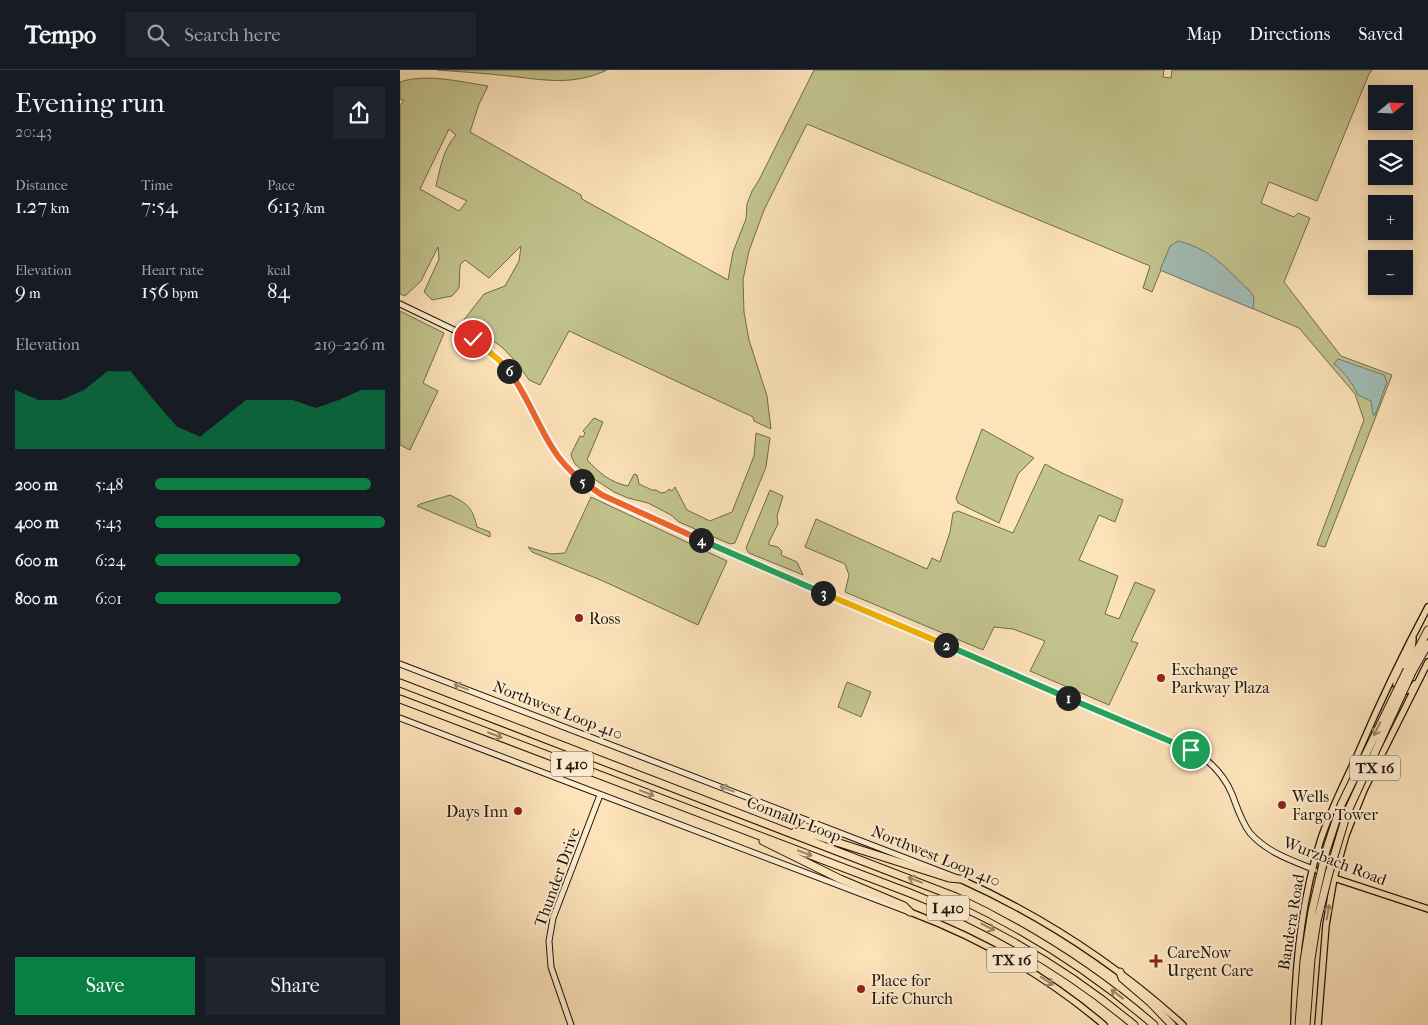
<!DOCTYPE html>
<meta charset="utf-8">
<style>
body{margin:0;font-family:"IM FELL French Canon",serif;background:#20242c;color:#f1f3f6;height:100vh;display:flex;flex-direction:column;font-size:19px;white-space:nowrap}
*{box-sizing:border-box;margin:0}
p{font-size:16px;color:#9ea1a6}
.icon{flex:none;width:28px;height:28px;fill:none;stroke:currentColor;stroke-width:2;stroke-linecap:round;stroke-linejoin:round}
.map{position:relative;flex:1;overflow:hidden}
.side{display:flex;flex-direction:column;background:#171b24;width:400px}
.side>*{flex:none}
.needle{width:32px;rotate:71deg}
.buttons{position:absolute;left:968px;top:15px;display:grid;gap:10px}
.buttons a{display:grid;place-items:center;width:45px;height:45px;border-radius:0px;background:#171b24;box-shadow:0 2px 8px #0003;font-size:25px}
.pin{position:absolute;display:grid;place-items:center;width:42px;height:42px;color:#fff;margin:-21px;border:2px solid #fff;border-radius:50%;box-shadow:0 1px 5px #0007}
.km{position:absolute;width:25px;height:25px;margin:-12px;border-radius:50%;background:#222;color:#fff;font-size:14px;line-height:25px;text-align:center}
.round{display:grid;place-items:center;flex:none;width:52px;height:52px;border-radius:0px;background:#20242c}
.head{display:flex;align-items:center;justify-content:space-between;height:85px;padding:0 15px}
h1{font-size:28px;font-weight:600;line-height:38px}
.stats{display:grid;grid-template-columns:repeat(3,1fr);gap:8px;height:85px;padding:5px 15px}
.stats div{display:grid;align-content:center}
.stats b{font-size:21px;font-weight:600}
.stats small{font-size:14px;font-weight:400}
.stats p{font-size:14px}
.chart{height:140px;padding:10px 15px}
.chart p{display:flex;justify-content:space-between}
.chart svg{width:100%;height:90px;margin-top:5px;fill:#0b8043;opacity:.7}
.action{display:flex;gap:10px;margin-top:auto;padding:10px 15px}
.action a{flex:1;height:58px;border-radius:0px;background:#0b8043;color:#fff;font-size:20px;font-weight:600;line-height:58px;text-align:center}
.action a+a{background:#20242c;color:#f1f3f6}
ul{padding:0 15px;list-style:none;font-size:16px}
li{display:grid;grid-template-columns:80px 60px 1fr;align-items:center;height:38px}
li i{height:12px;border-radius:6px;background:#0b8043}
header{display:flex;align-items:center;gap:30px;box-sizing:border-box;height:70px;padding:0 25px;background:#171b24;border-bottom:1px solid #363941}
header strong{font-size:24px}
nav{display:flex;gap:28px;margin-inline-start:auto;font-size:18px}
.search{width:350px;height:45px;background:#20242c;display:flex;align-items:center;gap:12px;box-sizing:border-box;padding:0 18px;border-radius:0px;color:#9ea1a6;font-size:19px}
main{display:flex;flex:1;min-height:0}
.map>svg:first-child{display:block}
</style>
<header>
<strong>Tempo</strong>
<div class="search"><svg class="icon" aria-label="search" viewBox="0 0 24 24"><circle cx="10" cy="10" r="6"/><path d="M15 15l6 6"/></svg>Search here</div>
<nav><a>Map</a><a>Directions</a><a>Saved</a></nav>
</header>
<main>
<section class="side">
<div class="head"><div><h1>Evening run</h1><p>20:43</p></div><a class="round"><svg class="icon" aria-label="share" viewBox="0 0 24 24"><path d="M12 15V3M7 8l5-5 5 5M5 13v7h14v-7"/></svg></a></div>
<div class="stats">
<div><p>Distance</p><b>1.27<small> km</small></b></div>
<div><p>Time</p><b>7:54</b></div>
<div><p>Pace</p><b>6:13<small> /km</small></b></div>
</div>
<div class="stats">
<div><p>Elevation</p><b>9<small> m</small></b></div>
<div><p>Heart rate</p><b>156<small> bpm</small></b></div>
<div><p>kcal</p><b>84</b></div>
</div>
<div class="chart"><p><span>Elevation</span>219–226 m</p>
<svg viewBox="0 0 160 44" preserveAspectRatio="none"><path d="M0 44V15L10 20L20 20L30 15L40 6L50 6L60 20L70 33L80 38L90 29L100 20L110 20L120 20L130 24L140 20L150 15L160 15V44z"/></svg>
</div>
<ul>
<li><b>200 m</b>5:48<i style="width:94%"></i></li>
<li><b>400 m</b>5:43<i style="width:100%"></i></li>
<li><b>600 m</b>6:24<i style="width:63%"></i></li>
<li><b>800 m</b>6:01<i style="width:81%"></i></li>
</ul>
<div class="action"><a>Save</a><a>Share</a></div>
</section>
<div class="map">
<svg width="1028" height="955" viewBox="0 0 1028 955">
<rect width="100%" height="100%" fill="#fde3ba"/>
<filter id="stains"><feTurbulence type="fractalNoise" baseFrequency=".004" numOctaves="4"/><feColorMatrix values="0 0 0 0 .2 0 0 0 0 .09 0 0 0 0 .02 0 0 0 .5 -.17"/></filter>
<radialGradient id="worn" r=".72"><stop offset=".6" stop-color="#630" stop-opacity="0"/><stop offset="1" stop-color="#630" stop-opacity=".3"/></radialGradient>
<!-- green -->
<path fill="#c2c38d" stroke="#706b4a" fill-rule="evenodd" d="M37,0H207C173,16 145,10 109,6C85,3 61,2 37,0Z
M414,0H764L763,7L771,8L772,0H972L969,4L917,131L869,112L861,133L894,147L898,143L910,148L884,212L941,286L992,305L925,477L917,475L964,350L955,324L899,258L761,200L752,222L743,218L750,196L407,54L364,140L349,181L343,210L344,242L349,270L367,326L371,359L354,351L353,347L169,261L140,315L129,310L117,293L103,278L73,256L63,251L84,224L105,216L119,191L121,176L89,208L65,190L60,195L59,218L52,226L32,230L24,222L39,189L38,177L21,211L5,226L0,224V35L4,31L0,29V12C27,3 61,12 88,16L79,34L70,62L181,125L182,129L328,210L333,182L346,149L347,134L352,121L359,110ZM49,59L56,65C43,79 40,99 36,116L67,131L59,141L20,119Z
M0,241L44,263L23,313L38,321L10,380L0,375Z
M194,348L203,352L187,390C200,403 209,412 228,416L234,404L237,405L239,414L252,420H256L261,423L266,422L269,419L272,421L275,417L287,440L310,451L332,442L354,386L356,363L370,368L366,397L335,473L330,474L279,452L271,445L248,433L228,428L214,422L188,405L175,394L172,388L171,384L180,366L183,367L185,363L183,361Z
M582,359L634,388L618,404L599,453L558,433L556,428Z
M645,394L662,403L723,430L715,452L699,445L679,490L718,506L705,544L719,549L735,512L755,520L731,571L738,573L709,635L630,601L645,571L613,559L594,557L583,580L445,522L449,505L445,494L405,477L416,449L527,499L532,488L540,492L550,462L553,443L558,441L613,463Z
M370,420L383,426L377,446L378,454L369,472V475L378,477L382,481L381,485L397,492L403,505L349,483L346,478Z
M50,425C68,434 72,437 77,457L90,462V467L17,436L20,434Z
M191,427L327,491L298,555L203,511L132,482L128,477L151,484L165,483Z
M447,612L471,622L461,647L438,637Z"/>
<!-- water -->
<path fill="#a1bdb7" stroke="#6d7971" d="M778,171C813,180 824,197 849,220L854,227L853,239L760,200L770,176Z
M938,289L984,305L987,312L975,345H973L971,331L958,325C952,313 945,302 934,294Z"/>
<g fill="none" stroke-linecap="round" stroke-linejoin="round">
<defs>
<path id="secondary" d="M0,234L73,269L99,290L117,312L152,378L161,391L183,412L202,425L336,486L797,683C812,693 825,707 832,724C837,737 841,751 850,763C867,782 890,790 913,799
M0,594L555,807
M0,648L509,842
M171,955L151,897L149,871L153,848L200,725"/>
<path id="primary" d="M1013,569L1012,578L996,612V615L1006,621L1011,619L1015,614
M918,801L934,808L1028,839
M560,809C642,846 716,894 783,955
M510,842C582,869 645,905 704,955
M894,955C895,894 902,830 920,772C930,740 946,711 959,681C980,632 1003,584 1028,537
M918,955L926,855L934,808L946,765L964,720L1028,592"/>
<path id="highway" d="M1007,600L1028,560
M1012,602L1028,574
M0,613L556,827C628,861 694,903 754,955
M0,629L510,823C591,855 667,899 734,955
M395,762L408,763L549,808L560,809
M363,771L440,809L504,836L510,842
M720,902L722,908L750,932L772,955"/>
</defs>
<!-- secondary casing -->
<use href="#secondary" stroke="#1f1307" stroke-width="7"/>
<!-- primary casing -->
<use href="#primary" stroke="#1f1307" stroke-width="8"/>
<!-- highway casing -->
<use href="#highway" stroke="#1f1307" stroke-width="9"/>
<!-- secondary -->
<use href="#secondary" stroke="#feedd2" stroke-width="5"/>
<!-- primary -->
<use href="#primary" stroke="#fde3ba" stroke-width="5.5"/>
<!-- highway -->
<use href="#highway" stroke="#fde3ba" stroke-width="7"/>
<defs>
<path id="highway-bridge" d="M899,955L904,891L912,841L926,781L941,735L1007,600
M906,955L911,889L917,851L929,803L947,743L1012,602"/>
</defs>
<!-- highway-bridge casing -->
<use href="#highway-bridge" stroke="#1f1307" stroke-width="9" stroke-linecap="butt"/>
<!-- highway-bridge -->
<use href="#highway-bridge" stroke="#fde3ba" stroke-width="7"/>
</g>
<!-- one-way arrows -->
<defs><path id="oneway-shaft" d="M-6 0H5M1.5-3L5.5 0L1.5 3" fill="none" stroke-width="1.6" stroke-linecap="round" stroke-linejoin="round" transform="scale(1.25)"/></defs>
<g stroke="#9a8b77">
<use href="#oneway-shaft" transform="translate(61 617) rotate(-159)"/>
<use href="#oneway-shaft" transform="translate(327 719) rotate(-159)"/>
</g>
<g stroke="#998569">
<use href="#oneway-shaft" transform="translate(977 659) rotate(116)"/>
<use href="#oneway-shaft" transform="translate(95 665) rotate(21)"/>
<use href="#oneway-shaft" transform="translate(247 723) rotate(21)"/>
<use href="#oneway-shaft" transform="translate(405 783) rotate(21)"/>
<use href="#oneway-shaft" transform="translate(515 810) rotate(-159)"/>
<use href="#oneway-shaft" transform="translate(928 842) rotate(-80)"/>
<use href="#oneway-shaft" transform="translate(588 857) rotate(27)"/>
<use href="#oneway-shaft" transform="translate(647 911) rotate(33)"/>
<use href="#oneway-shaft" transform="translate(717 924) rotate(-142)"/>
</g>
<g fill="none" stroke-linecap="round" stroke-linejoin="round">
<defs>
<path id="split-1" d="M668,628L791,680"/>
<path id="split-2" d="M546,575L668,628"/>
<path id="split-3" d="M423,523L546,575"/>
<path id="split-4" d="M301,470L423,523"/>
<path id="split-5" d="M182,411L202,425L301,470"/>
<path id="split-6" d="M109,301C127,325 137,354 153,379C161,392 171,402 182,411"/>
<path id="split-7" d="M73,269L99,290L109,301"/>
</defs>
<!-- split-1 casing -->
<use href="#split-1" stroke="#fff" stroke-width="10"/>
<!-- split-2 casing -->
<use href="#split-2" stroke="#fff" stroke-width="10"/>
<!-- split-3 casing -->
<use href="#split-3" stroke="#fff" stroke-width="10"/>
<!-- split-4 casing -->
<use href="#split-4" stroke="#fff" stroke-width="10"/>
<!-- split-5 casing -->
<use href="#split-5" stroke="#fff" stroke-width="10"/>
<!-- split-6 casing -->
<use href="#split-6" stroke="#fff" stroke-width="10"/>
<!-- split-7 casing -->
<use href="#split-7" stroke="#fff" stroke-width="10"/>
<!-- split-1 -->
<use href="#split-1" stroke="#22a559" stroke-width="6"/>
<!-- split-2 -->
<use href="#split-2" stroke="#22a559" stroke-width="6"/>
<!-- split-3 -->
<use href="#split-3" stroke="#f5b400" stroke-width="6"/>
<!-- split-4 -->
<use href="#split-4" stroke="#22a559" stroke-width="6"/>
<!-- split-5 -->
<use href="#split-5" stroke="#f0652b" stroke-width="6"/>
<!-- split-6 -->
<use href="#split-6" stroke="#f0652b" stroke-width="6"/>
<!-- split-7 -->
<use href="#split-7" stroke="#f5b400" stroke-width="6"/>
</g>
<!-- markers -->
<g fill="#8f2418" stroke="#feedd2" stroke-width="2">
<circle cx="179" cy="548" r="5"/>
<circle cx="761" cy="608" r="5"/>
<circle cx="882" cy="735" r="5"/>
<circle cx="118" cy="741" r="5"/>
<path d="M753.5 883.5h5v5h5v5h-5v5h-5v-5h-5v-5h5z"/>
<circle cx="461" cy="919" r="5"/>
</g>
<g text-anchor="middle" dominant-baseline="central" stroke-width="4" stroke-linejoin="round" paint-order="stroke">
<!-- shield labels -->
<g fill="#feedd2" stroke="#625444" stroke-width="1">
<rect x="151" y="681.5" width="42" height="25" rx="4"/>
<rect x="950" y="685.5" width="50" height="25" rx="4"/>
<rect x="527" y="825.5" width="42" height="25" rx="4"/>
<rect x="587" y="877.5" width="50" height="25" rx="4"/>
</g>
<g font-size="15" font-weight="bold" fill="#1f1307">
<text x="172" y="694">I 410</text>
<text x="975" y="698">TX 16</text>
<text x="548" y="838">I 410</text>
<text x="612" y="890">TX 16</text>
</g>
<!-- poi labels -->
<g font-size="16" fill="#1f1307" stroke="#feedd2" text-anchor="start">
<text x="189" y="548">Ross</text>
<text x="771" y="599">Exchange<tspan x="771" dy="18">Parkway Plaza</tspan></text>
<text x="892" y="726">Wells<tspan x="892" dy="18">Fargo Tower</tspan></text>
<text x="108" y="741" text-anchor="end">Days Inn</text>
<text x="767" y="882">CareNow<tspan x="767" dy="18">Urgent Care</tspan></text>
<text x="471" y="910">Place for<tspan x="471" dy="18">Life Church</tspan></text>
</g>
<!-- street labels -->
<g font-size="16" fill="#1f1307" stroke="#feedd2">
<text transform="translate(158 640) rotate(21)">Northwest Loop 410</text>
<text transform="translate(394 749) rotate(21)">Connally Loop</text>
<text transform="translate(536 786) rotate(22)">Northwest Loop 410</text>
<text transform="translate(935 791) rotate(21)">Wurzbach Road</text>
<text transform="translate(157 807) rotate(-70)">Thunder Drive</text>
<text transform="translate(891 852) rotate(-81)">Bandera Road</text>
</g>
</g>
<rect width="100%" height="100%" filter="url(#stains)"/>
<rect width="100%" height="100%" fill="url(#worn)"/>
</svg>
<div class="buttons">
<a><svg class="needle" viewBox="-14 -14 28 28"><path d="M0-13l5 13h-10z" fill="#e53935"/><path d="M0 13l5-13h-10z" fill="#9ea1a6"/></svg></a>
<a><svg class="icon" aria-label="layers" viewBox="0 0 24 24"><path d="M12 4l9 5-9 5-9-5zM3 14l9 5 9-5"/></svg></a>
<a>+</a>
<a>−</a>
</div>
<div class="pin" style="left:791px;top:680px;background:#1e9e55"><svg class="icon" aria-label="arrive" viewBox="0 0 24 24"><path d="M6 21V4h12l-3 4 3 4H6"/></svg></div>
<div class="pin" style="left:73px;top:269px;background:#d93025"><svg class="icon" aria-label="check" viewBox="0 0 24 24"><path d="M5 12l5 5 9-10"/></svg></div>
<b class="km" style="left:668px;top:628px">1</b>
<b class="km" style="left:546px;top:575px">2</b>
<b class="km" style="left:423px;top:523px">3</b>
<b class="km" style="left:301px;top:470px">4</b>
<b class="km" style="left:182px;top:411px">5</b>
<b class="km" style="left:109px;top:301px">6</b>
</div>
</main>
